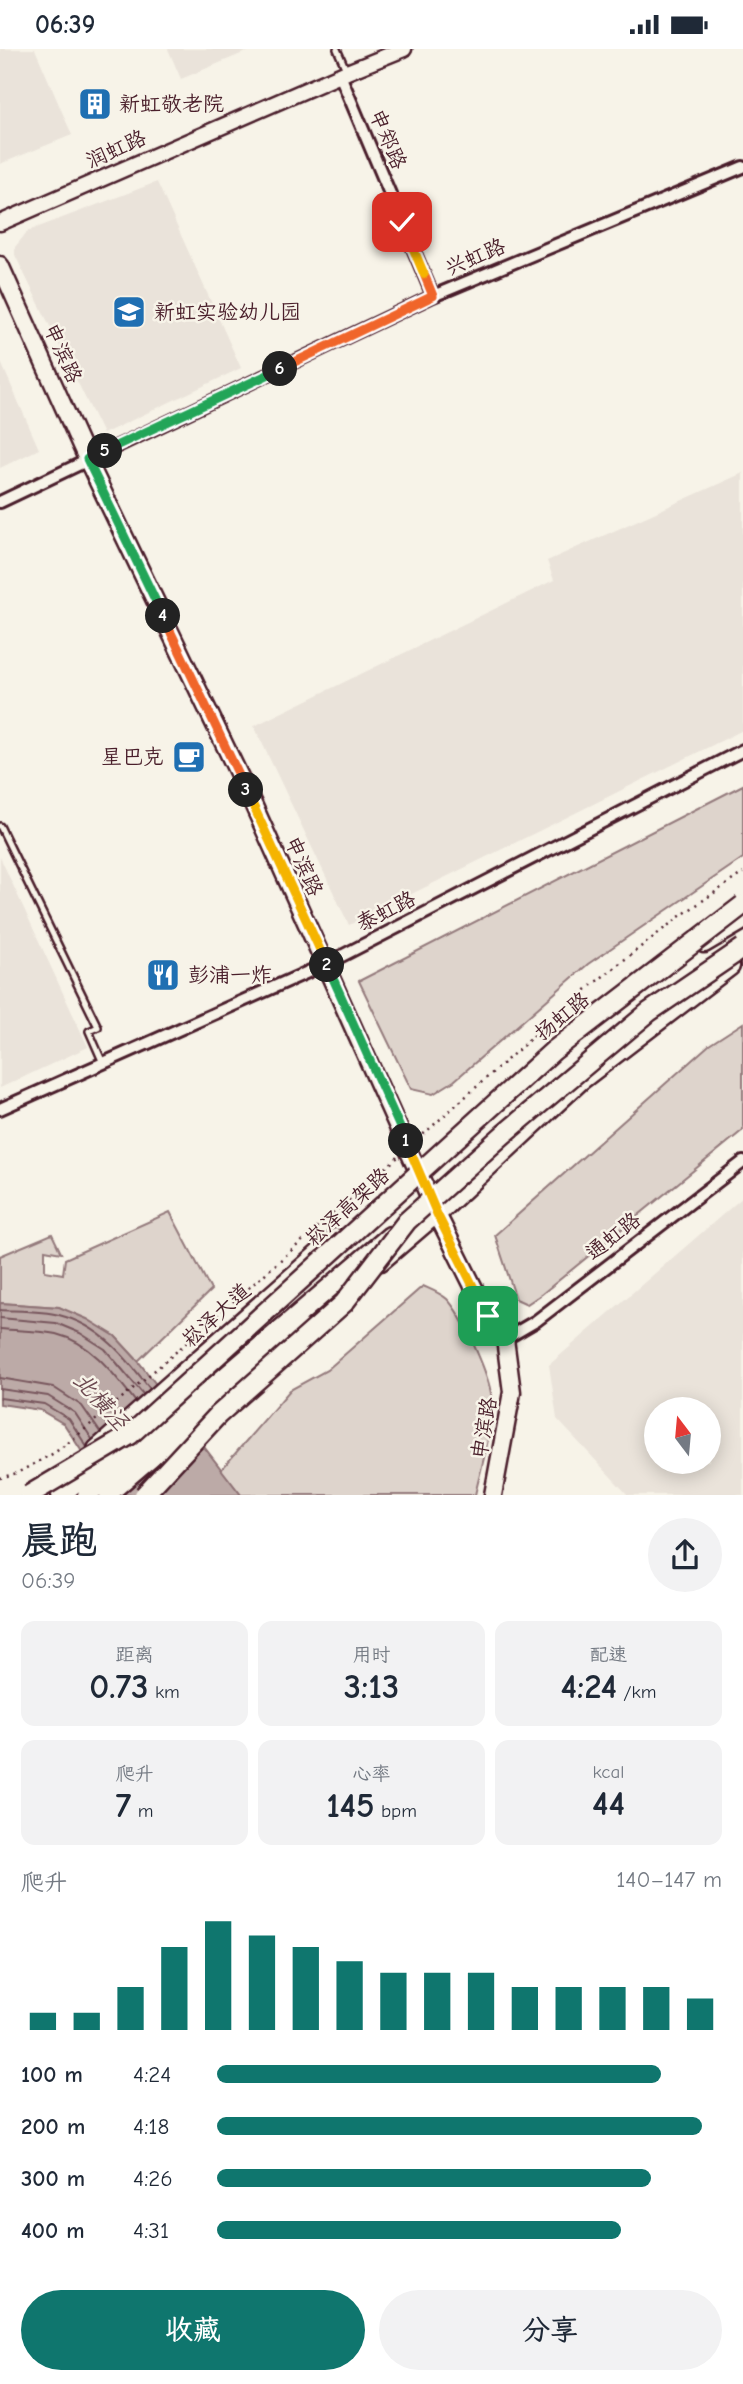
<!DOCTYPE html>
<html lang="zh">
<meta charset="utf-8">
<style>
body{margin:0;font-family:"Comic Neue","LXGW WenKai TC",sans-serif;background:#f2f2f3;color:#1f2937;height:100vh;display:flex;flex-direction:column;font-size:26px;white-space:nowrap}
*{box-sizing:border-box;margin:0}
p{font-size:23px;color:#747a83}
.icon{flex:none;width:38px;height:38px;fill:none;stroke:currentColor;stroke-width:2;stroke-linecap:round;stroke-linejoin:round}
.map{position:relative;height:1446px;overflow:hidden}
.details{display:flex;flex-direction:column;background:#fff;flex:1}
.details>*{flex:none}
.needle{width:46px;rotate:344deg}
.fabs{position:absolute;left:644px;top:1348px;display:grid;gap:14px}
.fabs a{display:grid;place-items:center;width:77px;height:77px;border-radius:50%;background:#fff;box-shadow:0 4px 18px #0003;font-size:35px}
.pin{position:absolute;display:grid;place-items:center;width:60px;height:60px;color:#fff;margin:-30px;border-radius:14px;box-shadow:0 4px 10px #0006}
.km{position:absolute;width:35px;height:35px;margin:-18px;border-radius:50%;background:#222;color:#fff;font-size:19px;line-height:35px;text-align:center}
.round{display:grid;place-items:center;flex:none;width:74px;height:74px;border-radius:37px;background:#f2f2f3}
.head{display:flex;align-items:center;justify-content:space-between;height:119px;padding:0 21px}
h1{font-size:38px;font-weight:600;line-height:52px}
.metrics{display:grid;grid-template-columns:repeat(3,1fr);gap:10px;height:119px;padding:7px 21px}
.metrics div{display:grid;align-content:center;border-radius:14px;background:#f2f2f3;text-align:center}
.metrics b{font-size:35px;font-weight:600}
.metrics small{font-size:19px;font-weight:400}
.metrics p{font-size:19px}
.chart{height:196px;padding:14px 21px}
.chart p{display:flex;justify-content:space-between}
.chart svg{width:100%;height:126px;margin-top:7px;stroke:#0f766e;stroke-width:6}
.cta{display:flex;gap:14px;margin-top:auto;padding:14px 21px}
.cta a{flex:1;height:80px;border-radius:42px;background:#0f766e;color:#fff;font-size:28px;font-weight:600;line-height:80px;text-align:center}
.cta a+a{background:#f2f2f3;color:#1f2937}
ul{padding:0 21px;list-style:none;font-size:23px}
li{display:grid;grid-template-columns:112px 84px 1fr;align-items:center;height:52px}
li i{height:18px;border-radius:9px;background:#0f766e}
.status{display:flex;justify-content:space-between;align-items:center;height:49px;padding:0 35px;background:#fff;direction:ltr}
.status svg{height:19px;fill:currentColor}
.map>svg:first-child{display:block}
</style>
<div class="status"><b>06:39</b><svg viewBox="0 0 49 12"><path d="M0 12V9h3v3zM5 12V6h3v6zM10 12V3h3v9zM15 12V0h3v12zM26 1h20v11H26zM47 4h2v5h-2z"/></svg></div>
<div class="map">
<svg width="743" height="1446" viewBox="0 0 743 1446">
<rect width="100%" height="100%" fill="#f7f3e8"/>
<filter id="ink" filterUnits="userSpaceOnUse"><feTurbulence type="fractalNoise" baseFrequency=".0143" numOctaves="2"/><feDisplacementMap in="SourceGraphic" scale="14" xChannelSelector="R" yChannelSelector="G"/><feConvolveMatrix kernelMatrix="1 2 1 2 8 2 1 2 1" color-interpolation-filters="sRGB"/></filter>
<g filter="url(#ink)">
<!-- built -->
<path fill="#eae3da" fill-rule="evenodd" d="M0,0H35L72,86L0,115Z
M168,0H253L181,30Z
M157,133L241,319L103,385L15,206V198L28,182Z
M0,311L39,400L0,419Z
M743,424V681L349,876L254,677L554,531L547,512Z
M0,808L88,998L0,1039Z
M743,1148V1446H628L557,1370L549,1316ZM656,1360H709V1412H656Z"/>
<!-- green -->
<path fill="#ded4cc" stroke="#947a7c" stroke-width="2" d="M743,736V809L588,915L454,1032L433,1045L411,1040L359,932Z
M743,974V1081L542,1245L527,1255L516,1250L495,1186L709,996Z
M170,1163L211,1241L138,1312L115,1287L59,1258L0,1254V1207L52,1185L61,1204L45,1201V1222L63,1225L65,1210Z
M423,1237C432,1241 440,1244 447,1250C462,1265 487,1322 491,1344C496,1372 481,1418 475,1446H241L221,1421L290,1341L327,1321Z"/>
<!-- water -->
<path fill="#bcaaa7" stroke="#8e7275" stroke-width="2" d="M0,1254L59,1258L87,1270L115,1287L138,1312L241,1446H110L64,1375L40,1361L0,1355Z"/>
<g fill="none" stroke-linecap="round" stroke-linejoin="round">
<!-- shore -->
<path stroke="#78575d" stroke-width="2" d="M0,1261C17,1262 44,1262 59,1266C100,1276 126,1308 150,1340
M0,1269L56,1274L80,1284L105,1300L143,1345
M0,1280C18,1282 39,1281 56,1285C92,1294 114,1325 135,1352
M0,1329L53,1338L82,1357L100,1383
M0,1340L48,1347L75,1364L92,1390
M0,1349L44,1355L69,1370L87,1398"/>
<defs>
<path id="service" d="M337,0L347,23
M0,777L98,978L89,982L103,1014"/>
<path id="minor" d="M340,26L433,247
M0,453L433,247L743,118
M0,1060L326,915L743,701
M505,1290L536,1272L743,1113"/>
<path id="tertiary" d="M0,174L347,23L404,0"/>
<path id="secondary" d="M0,216L87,410L253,755L437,1165L488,1267L505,1290L512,1343L493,1446
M381,1213L437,1165
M96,1400L336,1188
M108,1446L303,1279"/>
<path id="primary" d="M437,1165L581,1031L730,917"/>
<path id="trunk" d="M704,894L743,871
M61,1446L109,1404
M87,1446L390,1187"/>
</defs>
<!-- service casing -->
<use href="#service" stroke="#4a1f2b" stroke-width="10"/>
<!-- minor casing -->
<use href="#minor" stroke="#4a1f2b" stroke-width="16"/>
<!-- tertiary casing -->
<use href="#tertiary" stroke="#4a1f2b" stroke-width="19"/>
<!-- secondary casing -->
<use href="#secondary" stroke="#4a1f2b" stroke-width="21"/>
<!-- primary casing -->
<use href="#primary" stroke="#4a1f2b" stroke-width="23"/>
<!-- trunk casing -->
<use href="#trunk" stroke="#4a1f2b" stroke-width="23"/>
<!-- path -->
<path stroke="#4a1f2b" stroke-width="2.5" stroke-dasharray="2 5" stroke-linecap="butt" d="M418,1090L583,943L679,868L743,824
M0,1429L17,1424L54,1404L72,1391L161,1316L398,1108"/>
<!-- service -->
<use href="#service" stroke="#f7f3e8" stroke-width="5"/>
<!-- minor -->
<use href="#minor" stroke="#f7f3e8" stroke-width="10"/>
<!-- tertiary -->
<use href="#tertiary" stroke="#f7f3e8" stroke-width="14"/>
<!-- secondary -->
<use href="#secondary" stroke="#f7f3e8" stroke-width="16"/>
<!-- primary -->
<use href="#primary" stroke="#f7f3e8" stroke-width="18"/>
<!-- trunk -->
<use href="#trunk" stroke="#f7f3e8" stroke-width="18"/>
<defs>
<path id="trunk-bridge" d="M29,1446L130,1386L553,1002L743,856
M144,1446L218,1366L344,1254L407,1172L504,1085L649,963L743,899"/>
</defs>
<!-- trunk-bridge casing -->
<use href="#trunk-bridge" stroke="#4a1f2b" stroke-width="23" stroke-linecap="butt"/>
<!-- trunk-bridge -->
<use href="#trunk-bridge" stroke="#f7f3e8" stroke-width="18"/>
</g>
</g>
<g fill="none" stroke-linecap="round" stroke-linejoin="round" filter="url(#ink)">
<defs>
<path id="split-1" d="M406,1092L437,1165L488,1267"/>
<path id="split-2" d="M327,916L406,1092"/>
<path id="split-3" d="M246,741L327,916"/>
<path id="split-4" d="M163,567L246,741"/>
<path id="split-5" d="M105,402L87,410L163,567"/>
<path id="split-6" d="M105,402L280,320"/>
<path id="split-7" d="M280,320L433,247L424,225"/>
<path id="split-8" d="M402,173L424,225"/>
</defs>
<!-- split-1 casing -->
<use href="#split-1" stroke="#fff" stroke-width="14"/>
<!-- split-2 casing -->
<use href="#split-2" stroke="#fff" stroke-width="14"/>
<!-- split-3 casing -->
<use href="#split-3" stroke="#fff" stroke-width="14"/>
<!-- split-4 casing -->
<use href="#split-4" stroke="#fff" stroke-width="14"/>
<!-- split-5 casing -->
<use href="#split-5" stroke="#fff" stroke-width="14"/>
<!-- split-6 casing -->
<use href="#split-6" stroke="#fff" stroke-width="14"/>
<!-- split-7 casing -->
<use href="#split-7" stroke="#fff" stroke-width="14"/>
<!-- split-8 casing -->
<use href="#split-8" stroke="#fff" stroke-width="14"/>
<!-- split-1 -->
<use href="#split-1" stroke="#f5b400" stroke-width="9"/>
<!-- split-2 -->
<use href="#split-2" stroke="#22a559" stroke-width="9"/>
<!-- split-3 -->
<use href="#split-3" stroke="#f5b400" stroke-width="9"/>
<!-- split-4 -->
<use href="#split-4" stroke="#f0652b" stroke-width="9"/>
<!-- split-5 -->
<use href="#split-5" stroke="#22a559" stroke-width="9"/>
<!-- split-6 -->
<use href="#split-6" stroke="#22a559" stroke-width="9"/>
<!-- split-7 -->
<use href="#split-7" stroke="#f0652b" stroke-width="9"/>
<!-- split-8 -->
<use href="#split-8" stroke="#f5b400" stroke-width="9"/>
</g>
<!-- icons -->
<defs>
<symbol id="building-square" viewBox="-11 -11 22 22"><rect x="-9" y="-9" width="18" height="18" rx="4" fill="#1f6fb2" stroke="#f7f3e8"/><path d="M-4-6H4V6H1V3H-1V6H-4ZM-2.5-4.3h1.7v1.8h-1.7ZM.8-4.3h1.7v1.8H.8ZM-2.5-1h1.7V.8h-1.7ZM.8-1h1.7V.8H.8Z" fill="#fff"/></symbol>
<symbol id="school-square" viewBox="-11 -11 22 22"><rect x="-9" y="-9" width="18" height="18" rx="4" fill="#1f6fb2" stroke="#f7f3e8"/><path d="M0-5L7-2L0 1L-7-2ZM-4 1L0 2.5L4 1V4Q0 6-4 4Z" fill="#fff"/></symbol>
<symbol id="cafe-square" viewBox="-11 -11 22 22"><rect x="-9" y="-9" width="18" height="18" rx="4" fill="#1f6fb2" stroke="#f7f3e8"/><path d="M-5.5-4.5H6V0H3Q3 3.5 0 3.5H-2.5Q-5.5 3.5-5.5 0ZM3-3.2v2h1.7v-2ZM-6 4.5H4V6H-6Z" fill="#fff"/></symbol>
<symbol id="restaurant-square" viewBox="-11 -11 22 22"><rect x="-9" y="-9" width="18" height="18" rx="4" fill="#1f6fb2" stroke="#f7f3e8"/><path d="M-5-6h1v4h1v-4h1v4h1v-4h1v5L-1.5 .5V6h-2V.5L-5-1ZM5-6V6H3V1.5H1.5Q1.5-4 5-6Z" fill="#fff"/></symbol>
</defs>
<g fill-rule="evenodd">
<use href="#building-square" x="76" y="36" width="38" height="38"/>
<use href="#school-square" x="110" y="244" width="38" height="38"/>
<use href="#cafe-square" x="170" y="689" width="38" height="38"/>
<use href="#restaurant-square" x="144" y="907" width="38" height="38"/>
</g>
<g text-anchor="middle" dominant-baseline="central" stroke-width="5" stroke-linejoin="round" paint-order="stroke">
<!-- poi labels -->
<g font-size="21" fill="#4a1f2b" stroke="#f7f3e8" text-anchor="start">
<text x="119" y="55">新虹敬老院</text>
<text x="154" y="263">新虹实验幼儿园</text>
<text x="164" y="708" text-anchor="end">星巴克</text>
<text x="188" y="926">彭浦一炸</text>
</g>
<!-- street labels -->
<g font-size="21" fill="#4a1f2b" stroke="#f7f3e8">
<text transform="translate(388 90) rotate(67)">申郑路</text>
<text transform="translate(116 100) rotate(-24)">润虹路</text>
<text transform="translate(475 208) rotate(-23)">兴虹路</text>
<text transform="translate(63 304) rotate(66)">申滨路</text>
<text transform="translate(304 817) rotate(66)">申滨路</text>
<text transform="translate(386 862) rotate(-27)">泰虹路</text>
<text transform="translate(562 967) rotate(-39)">扬虹路</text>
<text transform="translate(347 1158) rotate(-42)">崧泽高架路</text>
<text transform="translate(613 1187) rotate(-38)">通虹路</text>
<text transform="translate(216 1266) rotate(-42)">崧泽大道</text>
<text transform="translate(484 1379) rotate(-80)">申滨路</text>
</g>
<!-- water labels -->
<g font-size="23" font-style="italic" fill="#6c4950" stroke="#f7f3e8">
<text transform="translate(101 1352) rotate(48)">北横泾</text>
</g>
</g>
</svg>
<div class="fabs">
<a><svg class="needle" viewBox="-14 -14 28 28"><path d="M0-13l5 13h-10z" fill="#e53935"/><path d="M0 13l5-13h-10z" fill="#747a83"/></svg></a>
</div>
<div class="pin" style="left:488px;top:1267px;background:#1e9e55"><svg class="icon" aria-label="arrive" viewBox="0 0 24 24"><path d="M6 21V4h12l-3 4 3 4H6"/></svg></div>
<div class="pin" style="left:402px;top:173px;background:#d93025"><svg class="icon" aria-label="check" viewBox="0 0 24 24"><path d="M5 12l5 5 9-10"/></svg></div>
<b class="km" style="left:406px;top:1092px">1</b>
<b class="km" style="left:327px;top:916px">2</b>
<b class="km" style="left:246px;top:741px">3</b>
<b class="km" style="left:163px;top:567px">4</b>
<b class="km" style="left:105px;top:402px">5</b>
<b class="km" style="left:280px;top:320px">6</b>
</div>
<section class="details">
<div class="head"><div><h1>晨跑</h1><p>06:39</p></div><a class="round"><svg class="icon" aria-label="share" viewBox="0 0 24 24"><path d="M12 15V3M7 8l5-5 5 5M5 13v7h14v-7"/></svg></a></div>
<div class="metrics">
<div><p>距离</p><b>0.73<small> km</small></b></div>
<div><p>用时</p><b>3:13</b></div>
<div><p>配速</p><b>4:24<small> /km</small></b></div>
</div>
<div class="metrics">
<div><p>爬升</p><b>7<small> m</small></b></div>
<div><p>心率</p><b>145<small> bpm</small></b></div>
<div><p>kcal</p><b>44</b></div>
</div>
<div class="chart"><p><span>爬升</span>140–147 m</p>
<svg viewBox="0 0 160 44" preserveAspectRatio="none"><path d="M5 44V38M15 44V38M25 44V29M35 44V15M45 44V6M55 44V11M65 44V15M75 44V20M85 44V24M95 44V24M105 44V24M115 44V29M125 44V29M135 44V29M145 44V29M155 44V33"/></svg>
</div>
<ul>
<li><b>100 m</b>4:24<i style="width:88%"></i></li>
<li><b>200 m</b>4:18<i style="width:96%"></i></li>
<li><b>300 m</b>4:26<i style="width:86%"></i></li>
<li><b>400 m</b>4:31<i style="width:80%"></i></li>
</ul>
<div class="cta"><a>收藏</a><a>分享</a></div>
</section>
